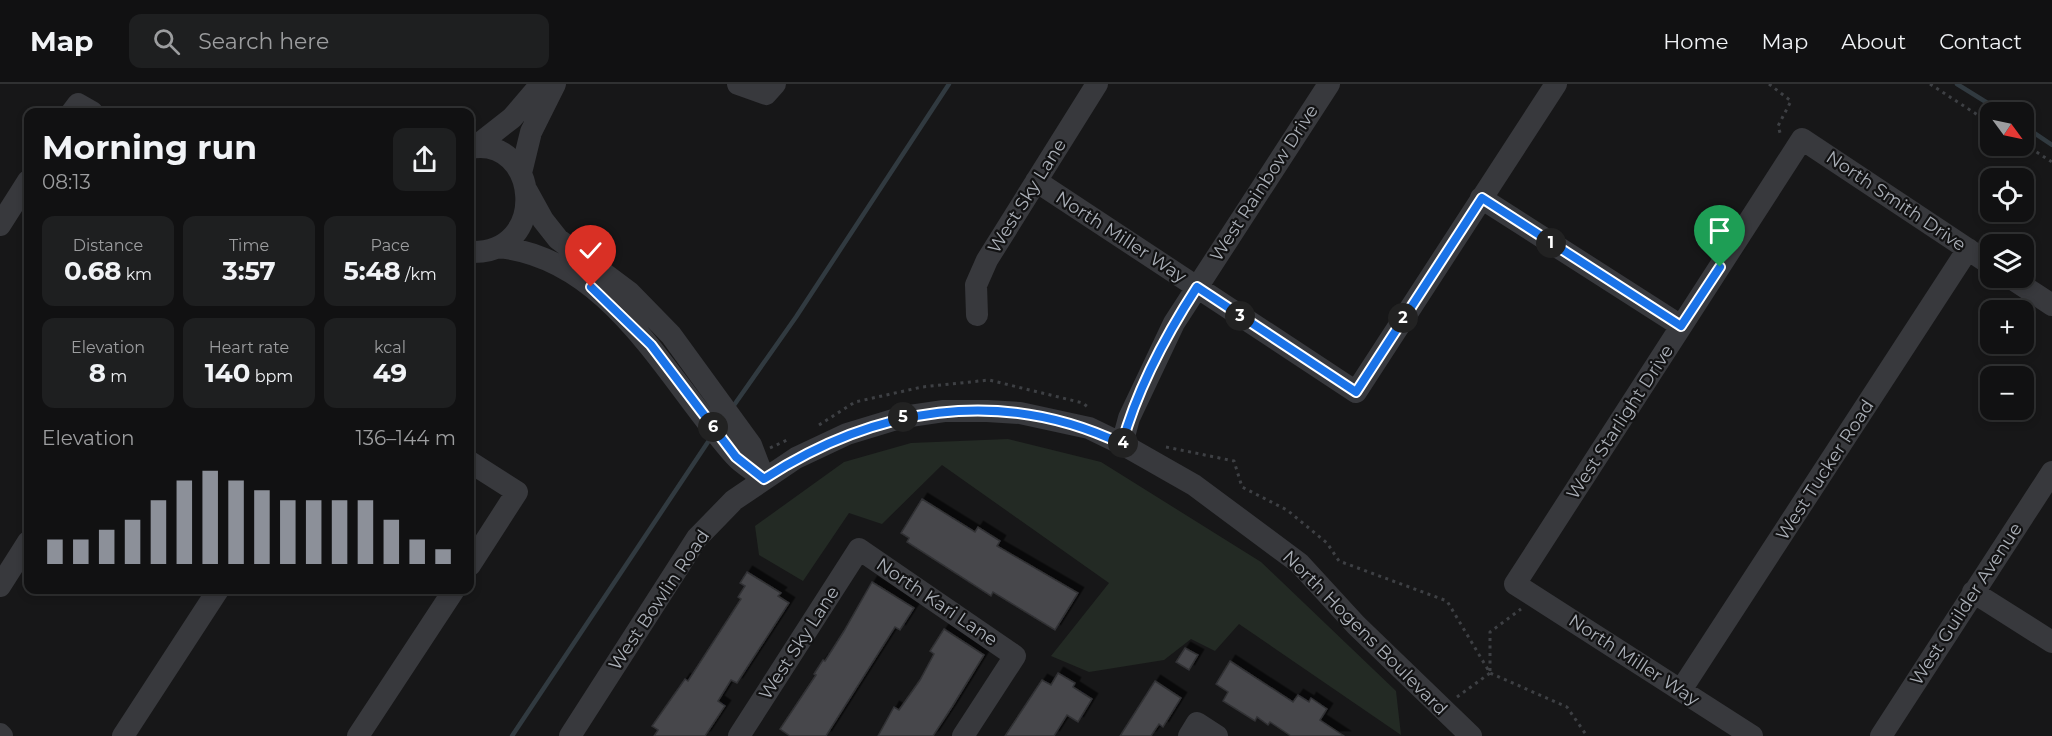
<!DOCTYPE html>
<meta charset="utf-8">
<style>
body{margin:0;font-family:Montserrat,sans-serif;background:#1e1f20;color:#f1f3f6;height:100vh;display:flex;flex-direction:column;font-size:22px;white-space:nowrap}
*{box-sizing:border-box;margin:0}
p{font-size:20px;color:#9c9d9f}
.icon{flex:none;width:33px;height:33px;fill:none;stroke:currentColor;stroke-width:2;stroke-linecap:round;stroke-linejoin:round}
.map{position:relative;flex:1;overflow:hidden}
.sheet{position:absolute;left:24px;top:24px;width:450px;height:486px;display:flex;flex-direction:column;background:#111112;border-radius:12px;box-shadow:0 3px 9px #0003,0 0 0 2px #303132}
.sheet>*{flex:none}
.needle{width:39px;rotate:123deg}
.fabs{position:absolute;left:1980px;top:18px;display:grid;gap:12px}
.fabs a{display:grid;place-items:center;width:54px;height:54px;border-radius:12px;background:#111112;box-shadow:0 3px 9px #0003,0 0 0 2px #303132;font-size:30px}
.pin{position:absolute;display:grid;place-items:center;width:51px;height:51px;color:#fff;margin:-62px -26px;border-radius:50% 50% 50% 0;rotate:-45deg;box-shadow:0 0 6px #0007}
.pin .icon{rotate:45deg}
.km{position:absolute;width:30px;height:30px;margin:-15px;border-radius:50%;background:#222;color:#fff;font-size:16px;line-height:30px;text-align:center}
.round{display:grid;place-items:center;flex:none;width:63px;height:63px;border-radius:12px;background:#1e1f20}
.summary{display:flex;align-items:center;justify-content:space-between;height:102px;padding:0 18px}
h1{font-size:33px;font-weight:700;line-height:45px}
.stats{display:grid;grid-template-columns:repeat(3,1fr);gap:9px;height:102px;padding:6px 18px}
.stats div{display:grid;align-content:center;border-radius:12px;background:#1e1f20;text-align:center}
.stats b{font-size:26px;font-weight:700}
.stats small{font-size:16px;font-weight:400}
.stats p{font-size:16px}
.chart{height:168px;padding:12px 18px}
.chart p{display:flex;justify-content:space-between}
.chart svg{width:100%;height:108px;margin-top:6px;stroke:#8c9099;stroke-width:6}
header{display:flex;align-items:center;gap:36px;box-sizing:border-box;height:84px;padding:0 30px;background:#111112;border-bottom:2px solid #303132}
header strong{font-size:28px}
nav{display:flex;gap:33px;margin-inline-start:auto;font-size:21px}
.search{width:420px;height:54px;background:#1e1f20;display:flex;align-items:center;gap:15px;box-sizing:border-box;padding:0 21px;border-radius:12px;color:#9c9d9f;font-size:22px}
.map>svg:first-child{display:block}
</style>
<header>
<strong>Map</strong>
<div class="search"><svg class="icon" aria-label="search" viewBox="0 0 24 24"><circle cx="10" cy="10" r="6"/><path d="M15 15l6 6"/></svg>Search here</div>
<nav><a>Home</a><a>Map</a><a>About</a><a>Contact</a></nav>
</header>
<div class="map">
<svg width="2052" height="652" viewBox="0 0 2052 652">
<defs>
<filter id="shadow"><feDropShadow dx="5.5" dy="-5.5" stdDeviation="0" flood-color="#0009"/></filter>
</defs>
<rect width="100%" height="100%" fill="#171718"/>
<!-- green -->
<path fill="#232a24" d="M1008,355L1101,378L1261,478L1396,607L1401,651L1239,540L1215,567L1191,555L1164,576L1089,588L1051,572L1109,499L942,381L882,440L849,429L803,497L759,471L755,442L844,378L911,359Z"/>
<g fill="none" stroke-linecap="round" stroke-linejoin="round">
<!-- stream -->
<path stroke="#313a40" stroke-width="4.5" d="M1957,0L2002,28
M2024,42L2052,61
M732,324L796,233L949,0
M512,652L712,352"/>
</g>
<!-- building -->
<path fill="#46474b" stroke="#313134" stroke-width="1.5" filter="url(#shadow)" d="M922,415L975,448L978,443L1000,457L997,462L1078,509L1055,546L993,508L991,512L907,458L909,454L901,449Z
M747,488L781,509L778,512L789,519L737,599L731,596L718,617L725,622L705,652H654L658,646L652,642L685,595L688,597L741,515L738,513L745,502L740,499Z
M872,498L914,524L900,546L895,543L826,652H790L780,645L816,591L814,590L823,576L825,577L844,547Z
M944,545L984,571L952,623L933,652H878L894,623L899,626L920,596L934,570L930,567Z
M1185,564L1198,571L1189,586L1176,578Z
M1230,577L1293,618L1298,611L1309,618L1311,614L1327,625L1320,636L1344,652H1291L1270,638L1268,641L1257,633L1255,637L1223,617L1228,608L1216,600Z
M1058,589L1075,599L1073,603L1092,615L1078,638L1067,631L1054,652H1005L1042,596L1051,601Z
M1155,597L1181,614L1163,643L1159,640L1151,652H1120Z"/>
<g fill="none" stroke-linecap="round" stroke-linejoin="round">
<!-- path -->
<path stroke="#3e4044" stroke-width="3" stroke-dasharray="3 4.5" stroke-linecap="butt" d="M1769,0L1791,17L1778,42L1781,52
M1930,0L1990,39
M2024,60L2052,78
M819,341L855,318L922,303L989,296L1083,319L1090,325
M1166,363L1234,377L1242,403L1287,426L1327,459L1339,477L1447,517L1490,589L1567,623L1587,652
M770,364L789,355
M1490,587V548L1521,525
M1457,613L1490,589"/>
<!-- minor -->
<path stroke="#38393d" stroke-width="22" d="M738,0L766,10L775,0
M72,28L78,20L92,28
M475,63L512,34L541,0
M470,64C539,51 551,171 470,168
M521,89L531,48L555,0
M1036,97L1356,308L1556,0
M527,107L543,136L558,155L629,208L671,251L751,361L764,395
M1481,114L1681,242
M0,141L28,97
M498,163C611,174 667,296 735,372C743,381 755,387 764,395
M2011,194L2052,221
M977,231L976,201L987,176L1097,0
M1122,360L1129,334L1174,239L1329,0
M470,378L517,408L470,481
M0,502L28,458
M1973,508L2052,558
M1681,606L1968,165
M0,650L2,652
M123,652L218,506
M358,652L454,506
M570,652L697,454L734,416L796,374L847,350L903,333L944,327H987L1020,329L1089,344L1122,360L1194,401L1299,479L1356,541L1471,652
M739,652L859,465L1015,572L963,652
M1189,652L1197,639L1217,652
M1752,652L1515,500L1802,55L1990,180
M1881,652L2052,388"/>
</g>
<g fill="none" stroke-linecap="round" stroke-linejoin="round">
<defs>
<path id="route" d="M591,203L651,261L736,373L764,395C874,323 1001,302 1122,360C1137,305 1166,251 1197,203L1356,308L1482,114L1681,242L1720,183"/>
</defs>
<!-- route casing -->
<use href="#route" stroke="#fff" stroke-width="12"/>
<!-- route -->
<use href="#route" stroke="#1a73e8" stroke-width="8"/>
</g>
<g text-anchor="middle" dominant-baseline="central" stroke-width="4.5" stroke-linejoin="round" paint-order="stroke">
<!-- street labels -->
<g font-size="18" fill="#aaafb7" stroke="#121213">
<text transform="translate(1264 99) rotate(-57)">West Rainbow Drive</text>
<text transform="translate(1027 112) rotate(-58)">West Sky Lane</text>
<text transform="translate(1896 117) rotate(34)">North Smith Drive</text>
<text transform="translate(1121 153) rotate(33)">North Miller Way</text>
<text transform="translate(1620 338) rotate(-57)">West Starlight Drive</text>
<text transform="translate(1825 386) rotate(-57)">West Tucker Road</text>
<text transform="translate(659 516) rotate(-56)">West Bowlin Road</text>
<text transform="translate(937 518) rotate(34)">North Kari Lane</text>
<text transform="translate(1966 520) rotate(-57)">West Guilder Avenue</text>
<text transform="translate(1365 549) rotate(45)">North Hogens Boulevard</text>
<text transform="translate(799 559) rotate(-57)">West Sky Lane</text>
<text transform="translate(1634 576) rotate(33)">North Miller Way</text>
</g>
</g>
</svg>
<div class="fabs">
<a><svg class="needle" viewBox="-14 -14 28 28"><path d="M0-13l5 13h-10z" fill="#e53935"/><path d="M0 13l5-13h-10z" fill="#9c9d9f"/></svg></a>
<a><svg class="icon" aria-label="locate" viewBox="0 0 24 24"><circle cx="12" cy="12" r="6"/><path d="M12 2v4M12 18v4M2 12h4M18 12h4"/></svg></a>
<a><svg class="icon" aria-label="layers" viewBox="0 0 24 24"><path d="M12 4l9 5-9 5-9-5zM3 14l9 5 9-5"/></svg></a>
<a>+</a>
<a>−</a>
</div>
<div class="pin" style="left:1720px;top:183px;background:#1e9e55"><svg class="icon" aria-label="arrive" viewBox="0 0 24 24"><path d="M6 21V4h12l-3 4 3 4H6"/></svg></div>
<div class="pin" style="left:591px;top:203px;background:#d93025"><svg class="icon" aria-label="check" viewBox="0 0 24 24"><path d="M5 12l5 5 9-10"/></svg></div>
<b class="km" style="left:1551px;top:159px">1</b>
<b class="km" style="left:1403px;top:234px">2</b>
<b class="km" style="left:1240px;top:232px">3</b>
<b class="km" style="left:1123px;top:359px">4</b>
<b class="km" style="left:903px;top:333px">5</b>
<b class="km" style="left:713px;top:343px">6</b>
<section class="sheet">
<div class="summary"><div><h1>Morning run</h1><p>08:13</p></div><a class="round"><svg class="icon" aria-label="share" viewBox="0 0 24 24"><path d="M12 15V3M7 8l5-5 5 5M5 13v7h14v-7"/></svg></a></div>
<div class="stats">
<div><p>Distance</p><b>0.68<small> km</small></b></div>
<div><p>Time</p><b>3:57</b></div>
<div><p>Pace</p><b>5:48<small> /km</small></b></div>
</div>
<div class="stats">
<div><p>Elevation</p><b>8<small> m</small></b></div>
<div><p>Heart rate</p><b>140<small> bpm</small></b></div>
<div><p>kcal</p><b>49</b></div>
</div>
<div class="chart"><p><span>Elevation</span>136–144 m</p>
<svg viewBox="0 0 160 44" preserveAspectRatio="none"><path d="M5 44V34M15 44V34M25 44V30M35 44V26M45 44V18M55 44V10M65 44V6M75 44V10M85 44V14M95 44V18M105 44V18M115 44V18M125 44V18M135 44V26M145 44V34M155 44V38"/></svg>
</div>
</section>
</div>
